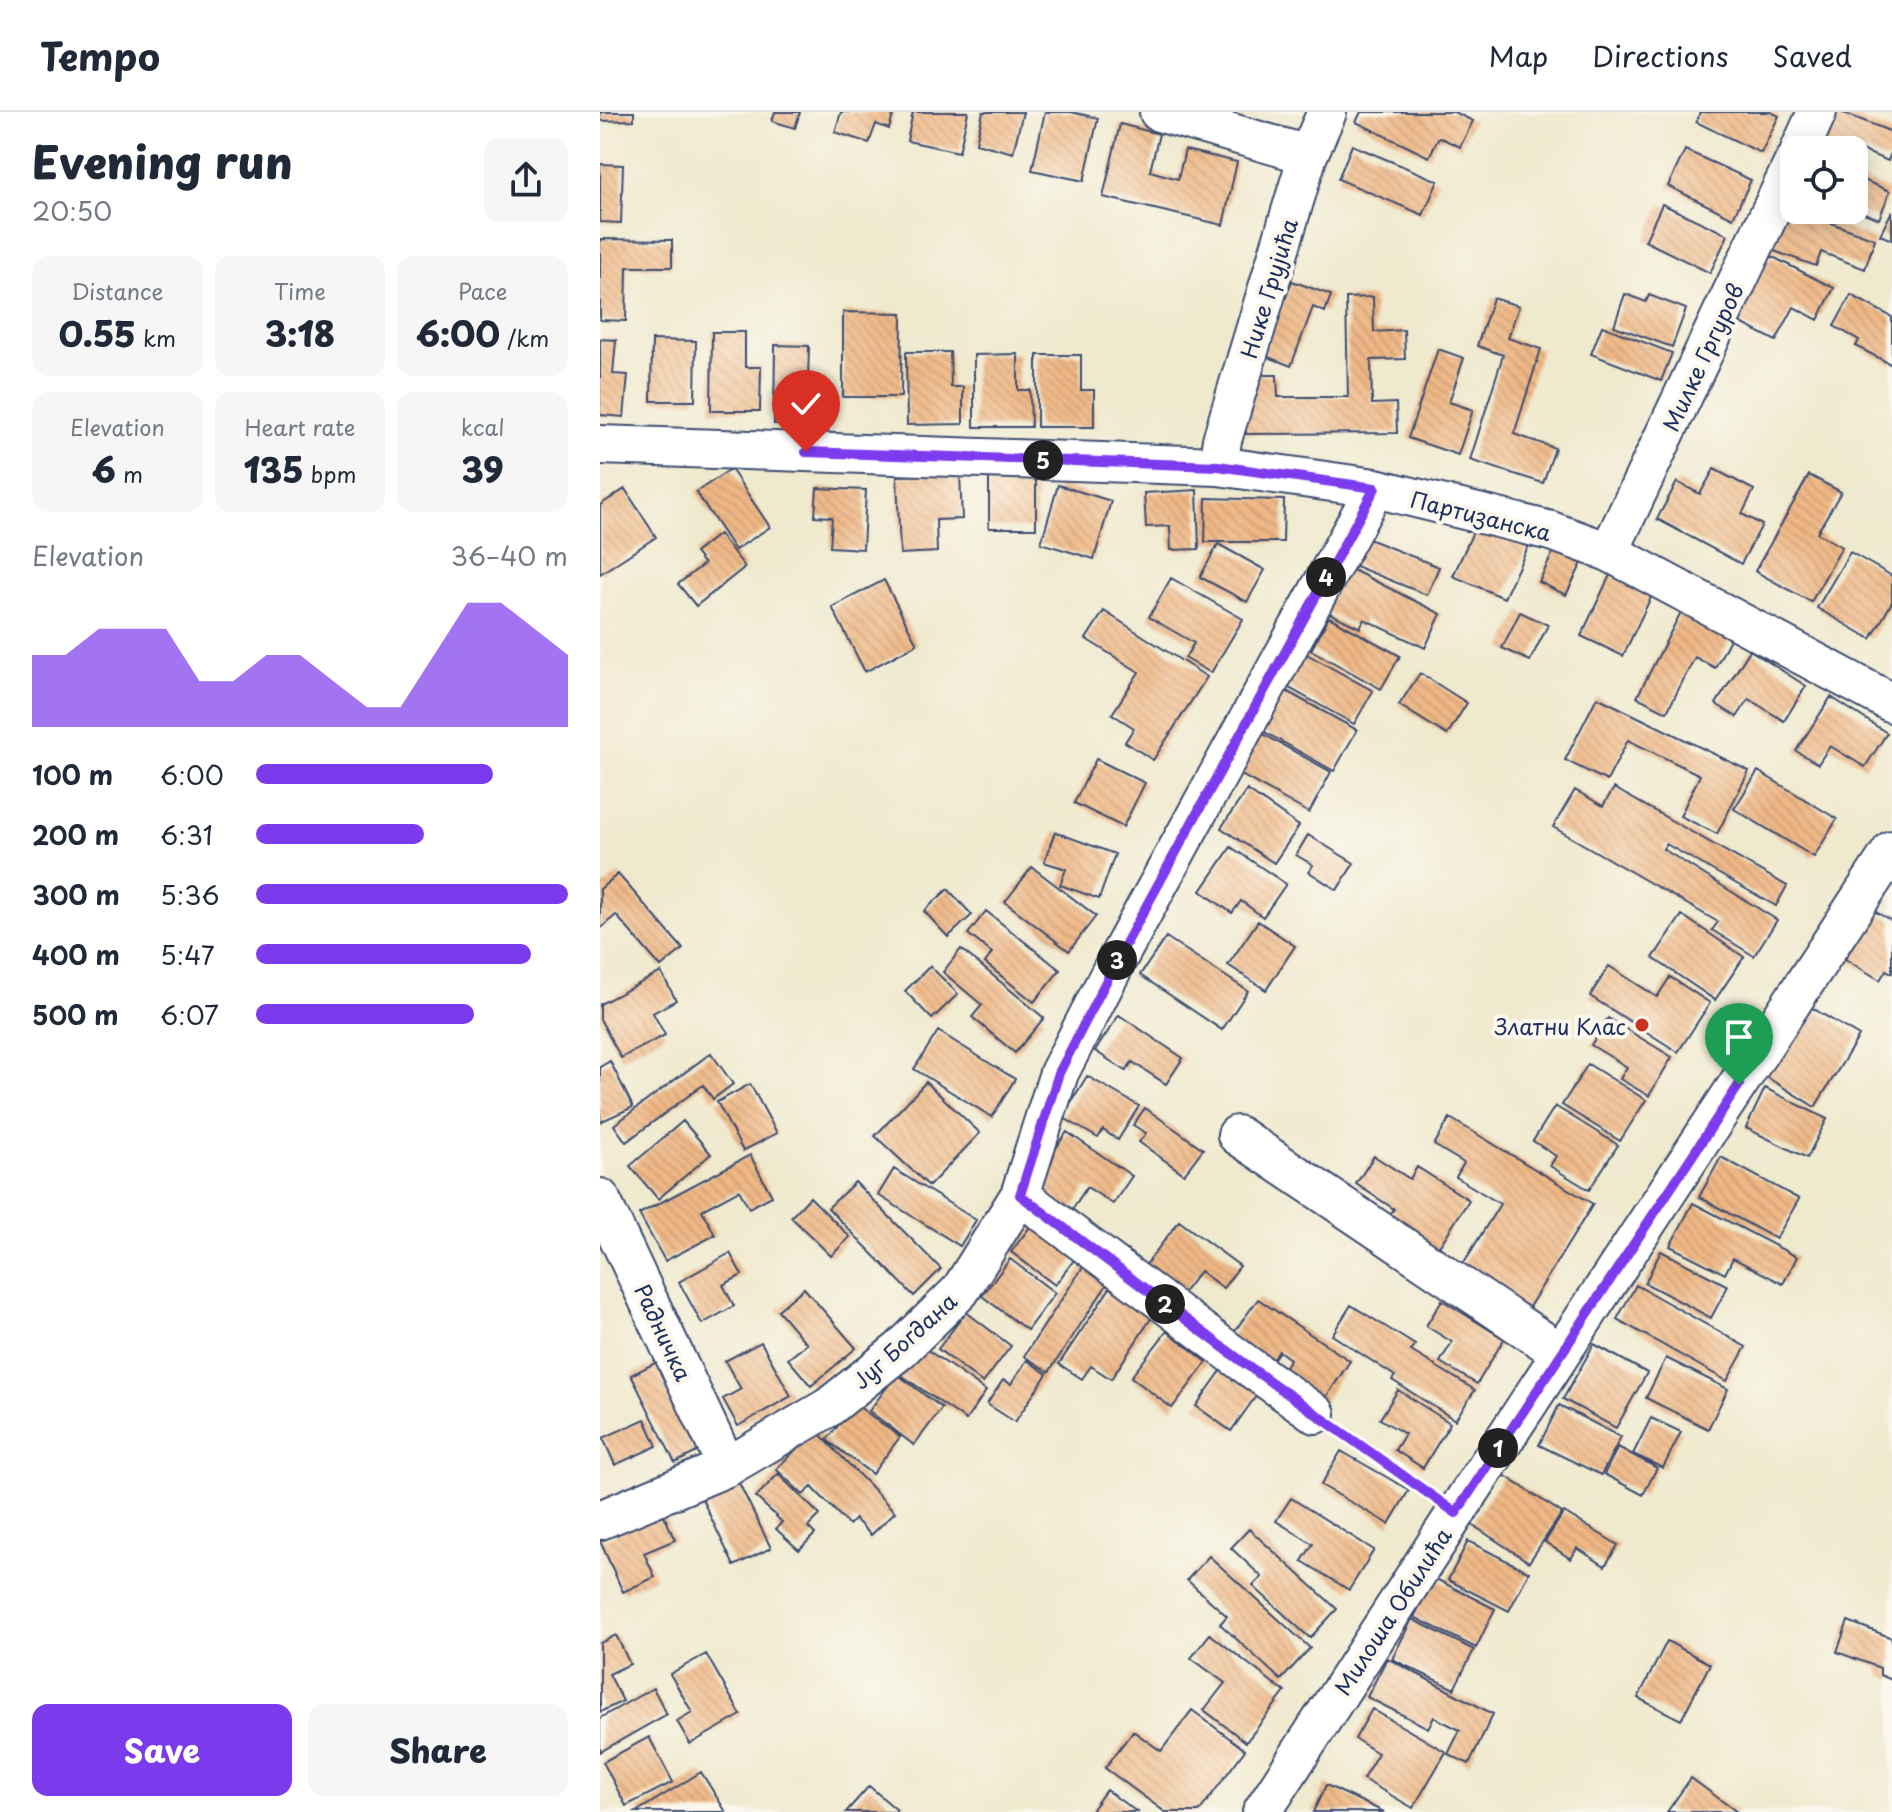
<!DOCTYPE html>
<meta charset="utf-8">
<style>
body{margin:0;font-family:"Playpen Sans",sans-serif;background:#f6f6f7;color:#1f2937;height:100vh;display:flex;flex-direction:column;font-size:30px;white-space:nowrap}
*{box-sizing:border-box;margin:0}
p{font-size:26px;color:#747a83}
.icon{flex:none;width:44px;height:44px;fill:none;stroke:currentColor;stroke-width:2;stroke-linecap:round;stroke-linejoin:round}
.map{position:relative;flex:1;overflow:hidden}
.panel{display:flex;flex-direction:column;background:#fff;width:600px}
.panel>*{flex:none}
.tools{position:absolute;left:1180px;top:24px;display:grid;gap:16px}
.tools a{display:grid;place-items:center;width:88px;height:88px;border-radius:16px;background:#fff;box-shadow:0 4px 20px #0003;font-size:40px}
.pin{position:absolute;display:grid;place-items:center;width:68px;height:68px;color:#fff;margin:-82px -34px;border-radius:50% 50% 50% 0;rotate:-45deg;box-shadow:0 0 8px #0007}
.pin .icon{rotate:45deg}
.km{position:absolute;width:40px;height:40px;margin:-20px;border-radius:50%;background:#222;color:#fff;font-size:22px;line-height:40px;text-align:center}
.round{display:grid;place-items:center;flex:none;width:84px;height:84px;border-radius:16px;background:#f6f6f7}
.head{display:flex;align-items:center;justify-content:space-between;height:136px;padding:0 32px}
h1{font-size:44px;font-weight:800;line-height:60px}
.metrics{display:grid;grid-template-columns:repeat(3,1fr);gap:12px;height:136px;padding:8px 32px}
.metrics div{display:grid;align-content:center;border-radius:16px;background:#f6f6f7;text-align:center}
.metrics b{font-size:34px;font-weight:800}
.metrics small{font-size:22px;font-weight:400}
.metrics p{font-size:22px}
.chart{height:224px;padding:16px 32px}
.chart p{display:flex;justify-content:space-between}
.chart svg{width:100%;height:144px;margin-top:8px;fill:#7c3aed;opacity:.7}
.cta{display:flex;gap:16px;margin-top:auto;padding:16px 32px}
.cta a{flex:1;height:92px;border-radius:16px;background:#7c3aed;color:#fff;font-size:32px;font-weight:800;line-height:92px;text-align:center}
.cta a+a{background:#f6f6f7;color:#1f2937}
ul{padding:0 32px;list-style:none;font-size:26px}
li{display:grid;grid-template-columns:128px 96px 1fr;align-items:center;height:60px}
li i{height:20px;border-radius:10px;background:#7c3aed}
header{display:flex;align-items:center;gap:48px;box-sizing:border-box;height:112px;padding:0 40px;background:#fff;border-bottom:2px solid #e0e1e3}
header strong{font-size:38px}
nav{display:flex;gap:44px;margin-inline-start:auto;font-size:28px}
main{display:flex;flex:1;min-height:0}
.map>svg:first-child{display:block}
</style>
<header>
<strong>Tempo</strong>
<nav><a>Map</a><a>Directions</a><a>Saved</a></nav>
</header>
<main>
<section class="panel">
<div class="head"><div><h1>Evening run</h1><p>20:50</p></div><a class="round"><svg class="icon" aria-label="share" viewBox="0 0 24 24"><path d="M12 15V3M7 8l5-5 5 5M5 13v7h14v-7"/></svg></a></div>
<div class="metrics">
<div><p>Distance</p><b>0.55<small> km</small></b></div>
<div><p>Time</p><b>3:18</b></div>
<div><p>Pace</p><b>6:00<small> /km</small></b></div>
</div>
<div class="metrics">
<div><p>Elevation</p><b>6<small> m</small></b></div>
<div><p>Heart rate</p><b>135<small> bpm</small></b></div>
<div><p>kcal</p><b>39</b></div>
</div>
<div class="chart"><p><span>Elevation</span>36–40 m</p>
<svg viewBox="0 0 160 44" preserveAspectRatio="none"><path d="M0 44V22L10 22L20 14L30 14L40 14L50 30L60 30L70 22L80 22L90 30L100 38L110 38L120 22L130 6L140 6L150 14L160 22V44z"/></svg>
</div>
<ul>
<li><b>100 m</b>6:00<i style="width:76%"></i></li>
<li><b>200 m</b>6:31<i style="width:54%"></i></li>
<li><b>300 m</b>5:36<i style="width:100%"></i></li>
<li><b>400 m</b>5:47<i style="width:88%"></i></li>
<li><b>500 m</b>6:07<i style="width:70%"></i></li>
</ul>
<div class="cta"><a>Save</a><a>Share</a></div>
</section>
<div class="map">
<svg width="1292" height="1700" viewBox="0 0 1292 1700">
<defs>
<pattern id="building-back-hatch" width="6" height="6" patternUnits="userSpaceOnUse" patternTransform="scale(2)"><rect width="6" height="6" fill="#efb785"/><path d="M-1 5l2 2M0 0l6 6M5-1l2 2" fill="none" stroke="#cc9e75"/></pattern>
</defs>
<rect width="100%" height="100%" fill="#fbf7ec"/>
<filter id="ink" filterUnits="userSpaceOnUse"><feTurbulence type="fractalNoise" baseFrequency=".0125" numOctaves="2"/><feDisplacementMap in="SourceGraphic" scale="16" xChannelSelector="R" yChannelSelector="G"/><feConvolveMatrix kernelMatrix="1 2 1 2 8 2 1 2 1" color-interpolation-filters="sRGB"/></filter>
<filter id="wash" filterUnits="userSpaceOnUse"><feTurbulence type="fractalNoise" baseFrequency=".006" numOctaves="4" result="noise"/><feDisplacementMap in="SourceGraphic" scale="32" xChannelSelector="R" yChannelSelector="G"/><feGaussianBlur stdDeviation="1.8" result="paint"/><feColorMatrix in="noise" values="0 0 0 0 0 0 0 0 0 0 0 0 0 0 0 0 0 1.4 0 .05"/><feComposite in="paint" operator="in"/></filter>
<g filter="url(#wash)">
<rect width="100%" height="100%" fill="#efe9ce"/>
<g id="blocks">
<!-- building -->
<path fill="url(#building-back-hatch)" d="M0,0H34V8L0,9Z
M175,0H200L195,16L172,9Z
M241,0H294L289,17L276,12L269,31L235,20Z
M313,0H368L359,40L307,29Z
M383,0H423L413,41L376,31Z
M445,0H471L498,6L484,69L432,58Z
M761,0H854L873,9L860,35L839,25L829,45L756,10Z
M1100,0H1171L1179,4L1161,41L1096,10Z
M1234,0H1241L1292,20V38L1288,49L1261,38L1254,55V38H1219Z
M520,12L559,22L550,59L578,67L585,38L637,50L623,113L503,85Z
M752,33L838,69L823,103L738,67Z
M1085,38L1151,68L1133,106L1068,74Z
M0,52L23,53L21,111L0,110Z
M1254,64L1290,79L1279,107L1254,97Z
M1062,92L1128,123L1110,161L1045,129Z
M1187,95L1275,127L1265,157L1221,140L1216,154L1171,138Z
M1292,99V128L1280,123Z
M0,127L72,128V155H27L26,209L0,208Z
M1171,144L1234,176L1218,208L1194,195L1176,229L1137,209Z
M692,169L731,183L725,200L713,195L691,254L663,243Z
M1025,182L1046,190L1049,183L1086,197L1072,235L1014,214Z
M1251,183L1292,205V253L1256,234L1259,228L1234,214Z
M773,185L774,220L804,218L805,247L771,248L772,292L796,291L797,321L646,322L645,263H677L678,285H748L746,186Z
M893,186L919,194L908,226L941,237L914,322L955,336L943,371L870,348L903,243L877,234Z
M243,200L302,201L301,285H243Z
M1002,214L1072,241L1061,269L991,242Z
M112,220H145V255H161L160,299H111Z
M0,227L16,228L13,262L28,263L24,305L0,303Z
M52,228L96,229L95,289H51Z
M175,233L209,234L208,268H225L224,313L174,312Z
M838,237L864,246L849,290L873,298L858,343L808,326Z
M306,240H350L351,275H363V312L307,313Z
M418,242V278H430L431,315H374V243Z
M437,243H481V278H494V315H437Z
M131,357L170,415L135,438L96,380Z
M1114,357L1154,378L1142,402L1162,413L1141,452L1057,407L1077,370L1100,382Z
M360,362L362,407L336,408L337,440L300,442L297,364Z
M1209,363L1241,380L1217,421L1242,435L1211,490L1155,459Z
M389,365L436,366V416H389Z
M458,373L511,389L494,447L441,431Z
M217,376L266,378L263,437L230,435L232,405L215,404Z
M25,377L56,425L0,462V393Z
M597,378L599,437L571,438L570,414L546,415L544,381Z
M606,386L684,388L683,430H605Z
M877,411L928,435L904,486L853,464Z
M119,422L145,455L96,494L78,472L104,452L95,441Z
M761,424L839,455L827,483L750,452Z
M618,432L665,458L647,490L600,465Z
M956,434L984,447L966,483L939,470Z
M1250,440L1292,464V490L1271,527L1217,496Z
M745,454L841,502L825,536L764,507L760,516L723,498Z
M1010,463L1052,483L1023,544L981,524Z
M571,466L643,507L611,561L585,546L594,531L549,505Z
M284,468L317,532L265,560L232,495Z
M1082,498L1132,523L1115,556L1095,545L1067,600L1037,585Z
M504,499L607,565L553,648L525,630L534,616L512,602L539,560L486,527Z
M920,500L948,513L930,549L902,536Z
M729,505L800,544L781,577L711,538Z
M1150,538L1206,574L1184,609L1149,587L1137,605L1116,592Z
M703,540L773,579L754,612L684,573Z
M820,561L867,591L847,623L799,593Z
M686,579L757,618L734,659L663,619Z
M997,585L1149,659L1117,722L1080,704L1100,663L1028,628L1007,669L965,648Z
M1231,585L1287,621L1265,655L1230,634L1218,652L1196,639Z
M661,621L731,660L709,701L638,661Z
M496,647L545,671L523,715L474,691Z
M1158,659L1237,707L1214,745L1134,697Z
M1014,676L1187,774L1176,794L1066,732L1063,737L1177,808L1154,844L1112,818L1118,810L953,715L975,678L1003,694Z
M647,678L699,714L674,751L621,716Z
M455,720L515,742L499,787L460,773L466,757L444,750Z
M708,723L754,751L737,778L709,760L713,753L696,743Z
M631,735L686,772L663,805L641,789L632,801L601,779Z
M432,755L496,804L469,839L405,790Z
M18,762L83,837L61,855L16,803L0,817V777Z
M348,777L372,803L348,825L324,799Z
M386,799L460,858L434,890L385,851L392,841L368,822Z
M1274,799L1292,809V861L1286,858L1280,868L1245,847Z
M1082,803L1144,845L1115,888L1053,846Z
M658,809L695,834L666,878L628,853Z
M566,825L648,879L622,918L540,863Z
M361,837L444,906L415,941L372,905L382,893L343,860Z
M330,854L358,882L332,907L305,879Z
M1009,854L1057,885L1070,865L1110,891L1078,940L990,884Z
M61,860L76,888L53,901L65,923L21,946L0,907V892Z
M1209,894L1259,924L1215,995L1165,964Z
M519,903L583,946L566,972L532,950L526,959L495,939Z
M1008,906L1072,945L1049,984L1020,967L1027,955L991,933Z
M338,919L415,967L392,1005L314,957Z
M111,941L133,972L113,987L103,973L26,1030L14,1013Z
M10,949L33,995L0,1010V955Z
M988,952L1046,988L1020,1029L962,993Z
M487,964L539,994L518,1028L503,1018L498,1026L462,1005Z
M326,970L380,1021L329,1074L275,1024Z
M150,972L177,1021L143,1039L117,990Z
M1165,976L1227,1007L1207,1046L1146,1016Z
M955,994L1018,1033L989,1078L950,1054L956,1044L933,1029Z
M545,996L603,1037L584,1062L539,1030L546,1021L533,1013Z
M850,1006L993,1092L924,1203L858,1160L900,1092L856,1065L864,1051L834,1033Z
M83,1009L111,1042L58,1087L30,1054Z
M467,1020L532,1064L513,1092L487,1075L471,1099L431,1073Z
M150,1043L172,1084L149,1096L139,1078L102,1098L115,1123L65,1149L39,1102Z
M774,1044L810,1067L817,1055L869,1088L835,1141L785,1109L794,1097L756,1072Z
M1121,1045L1199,1087L1176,1127L1099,1085Z
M294,1057L376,1108L360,1134L278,1083Z
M255,1070L341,1157L314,1184L228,1096Z
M210,1085L250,1125L231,1144L191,1105Z
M1093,1091L1197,1145L1183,1172L1133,1146L1125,1162L1070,1134Z
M439,1103L483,1136L455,1173L411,1140Z
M579,1109L640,1154L623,1176L600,1159L582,1182L545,1154Z
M1061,1139L1128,1174L1111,1206L1045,1171Z
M130,1141L142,1163L123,1173L134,1194L102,1212L79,1170Z
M410,1147L455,1181L427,1218L382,1184Z
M485,1152L510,1168L449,1260L424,1244Z
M514,1170L556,1199L511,1267L491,1254L482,1267L459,1252Z
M1036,1173L1146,1235L1127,1269L1017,1207Z
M204,1176L256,1236L211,1274L188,1247L207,1232L178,1198Z
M658,1187L750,1249L721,1293L678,1264L690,1247L679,1239L668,1255L629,1227Z
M842,1188L904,1227L877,1272L840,1250L852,1230L826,1214Z
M751,1193L815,1233L811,1239L875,1278L855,1308L792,1268L795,1264L732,1223Z
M366,1200L411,1234L383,1271L338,1237Z
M567,1219L607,1250L572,1296L531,1265Z
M161,1230L191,1284L138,1314L123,1287L141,1277L125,1249Z
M319,1232L386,1279L366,1308L298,1261Z
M994,1232L1047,1261L1016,1316L963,1287Z
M1066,1246L1128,1277L1108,1317L1046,1286Z
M63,1247L107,1335L75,1351L31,1263Z
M427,1248L447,1262L415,1310L387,1292L403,1268L411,1272Z
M626,1252L661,1277L631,1319L596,1294Z
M297,1262L342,1296L314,1333L269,1299Z
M798,1278L850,1311L823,1356L795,1338L805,1322L780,1307Z
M255,1292L300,1325L272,1362L227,1328Z
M959,1293L1021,1325L1001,1363L939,1333Z
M1051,1306L1081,1320L1063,1356L1033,1342Z
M45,1307L57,1334L15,1353L3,1326Z
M216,1318L295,1400L271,1423L255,1407L249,1413L212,1375L203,1383L176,1357Z
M1018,1335L1057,1356L1043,1383L1004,1362Z
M741,1339L809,1378L789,1412L721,1373Z
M178,1362L220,1403L208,1415L215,1422L199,1438L176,1417L182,1410L156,1385Z
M904,1363L962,1401L929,1450L871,1412Z
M138,1369L171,1436L134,1454L102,1387Z
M691,1386L774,1438L749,1478L702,1449L713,1432L676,1409Z
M964,1400L1018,1433L1005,1454L977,1436L971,1447L945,1430Z
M63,1401L75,1428L44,1441L55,1465L23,1480L0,1429Z
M649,1417L737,1497L710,1526L653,1474L662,1465L631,1436Z
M868,1429L929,1460L909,1499L848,1468Z
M609,1444L710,1536L681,1568L620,1512L627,1504L587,1468Z
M834,1466L895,1497L876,1536L814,1505Z
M812,1507L874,1538L854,1577L792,1547Z
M1248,1509L1292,1526V1568L1280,1563V1556L1237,1540Z
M610,1522L685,1580L646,1630L604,1598L625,1571L591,1546Z
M16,1523L30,1552L9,1562L23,1589L0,1600V1531Z
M1067,1529L1110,1552L1081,1608L1038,1586Z
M106,1542L141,1603L90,1632L77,1609L92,1600L70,1562Z
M787,1546L893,1602L869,1652L848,1642L860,1618L834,1605L828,1616L767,1585Z
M53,1576L67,1602L0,1640V1606Z
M772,1597L846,1640L813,1696L763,1667L778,1641L755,1627Z
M592,1598L645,1638L599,1700H565L505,1656L533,1619L561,1639Z
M49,1625L73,1670L26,1694L3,1650Z
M101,1660L126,1700H36Z
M1091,1666L1137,1700H1067Z
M726,1673L784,1700H713Z
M269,1674L297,1698L295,1700H246Z
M506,1678L537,1700H490Z"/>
</g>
</g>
<g filter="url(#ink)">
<use href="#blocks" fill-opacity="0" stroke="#3b4b6f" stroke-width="2"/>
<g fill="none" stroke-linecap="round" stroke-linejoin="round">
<defs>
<path id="minor" d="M559,0L708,43
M1200,38L1217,0
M0,333L618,354L775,376L951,419L1009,440L1292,591
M618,354L622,328L708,43L727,0
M1009,440L1194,50
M637,1023L961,1241
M420,1083L644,1251L716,1302
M0,1086L127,1355
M0,1408L127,1355L229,1295L300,1238L360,1179L420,1083L459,961L518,846L775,376
M662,1700L856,1401L1292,738"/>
</defs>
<!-- minor casing -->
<use href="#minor" stroke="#3b4b6f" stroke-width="42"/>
<!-- path -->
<path stroke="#3b4b6f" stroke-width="5" stroke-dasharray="6 6" stroke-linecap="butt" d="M743,1321L829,1382"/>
<!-- minor -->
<use href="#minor" stroke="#fff" stroke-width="38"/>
</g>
</g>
<g fill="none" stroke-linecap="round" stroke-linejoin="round" filter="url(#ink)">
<defs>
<path id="route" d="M206,340L618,354L775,376L518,846L459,961L420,1083L644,1251L856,1401L1139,973"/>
</defs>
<!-- route casing -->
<use href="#route" stroke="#fff" stroke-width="16"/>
<!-- route -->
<use href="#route" stroke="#7c3aed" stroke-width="10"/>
</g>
<!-- markers -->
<circle fill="#c8321e" stroke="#fbf7ec" stroke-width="3" cx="1042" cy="913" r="8"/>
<g text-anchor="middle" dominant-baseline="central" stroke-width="8" stroke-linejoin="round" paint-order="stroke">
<!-- street labels -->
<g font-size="22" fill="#1b2f5e" stroke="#fbf7ec">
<text transform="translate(668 176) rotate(-73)">Нике Грујића</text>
<text transform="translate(1102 245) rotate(-65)">Милке Гргуров</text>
<text transform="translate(881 403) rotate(14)">Партизанска</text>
<text transform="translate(64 1220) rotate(65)">Радничка</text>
<text transform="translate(304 1228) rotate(-42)">Југ Богдана</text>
<text transform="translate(792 1499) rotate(-57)">Милоша Обилића</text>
</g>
<!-- poi labels -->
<g font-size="22" fill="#1b2f5e" stroke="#fbf7ec" text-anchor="end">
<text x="1026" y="913">Златни Клас</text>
</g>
</g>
</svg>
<div class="tools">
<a><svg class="icon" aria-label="locate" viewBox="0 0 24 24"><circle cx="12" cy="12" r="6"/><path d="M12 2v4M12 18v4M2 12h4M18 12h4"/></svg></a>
</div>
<div class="pin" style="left:1139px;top:973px;background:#1e9e55"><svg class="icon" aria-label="arrive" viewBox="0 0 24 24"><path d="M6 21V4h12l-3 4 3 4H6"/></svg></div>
<div class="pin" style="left:206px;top:340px;background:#d93025"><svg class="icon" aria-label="check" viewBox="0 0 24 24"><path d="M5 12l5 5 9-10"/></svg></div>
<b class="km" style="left:898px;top:1336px">1</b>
<b class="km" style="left:565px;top:1192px">2</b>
<b class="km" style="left:517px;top:848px">3</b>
<b class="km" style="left:726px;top:465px">4</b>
<b class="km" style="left:443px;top:348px">5</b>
</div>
</main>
